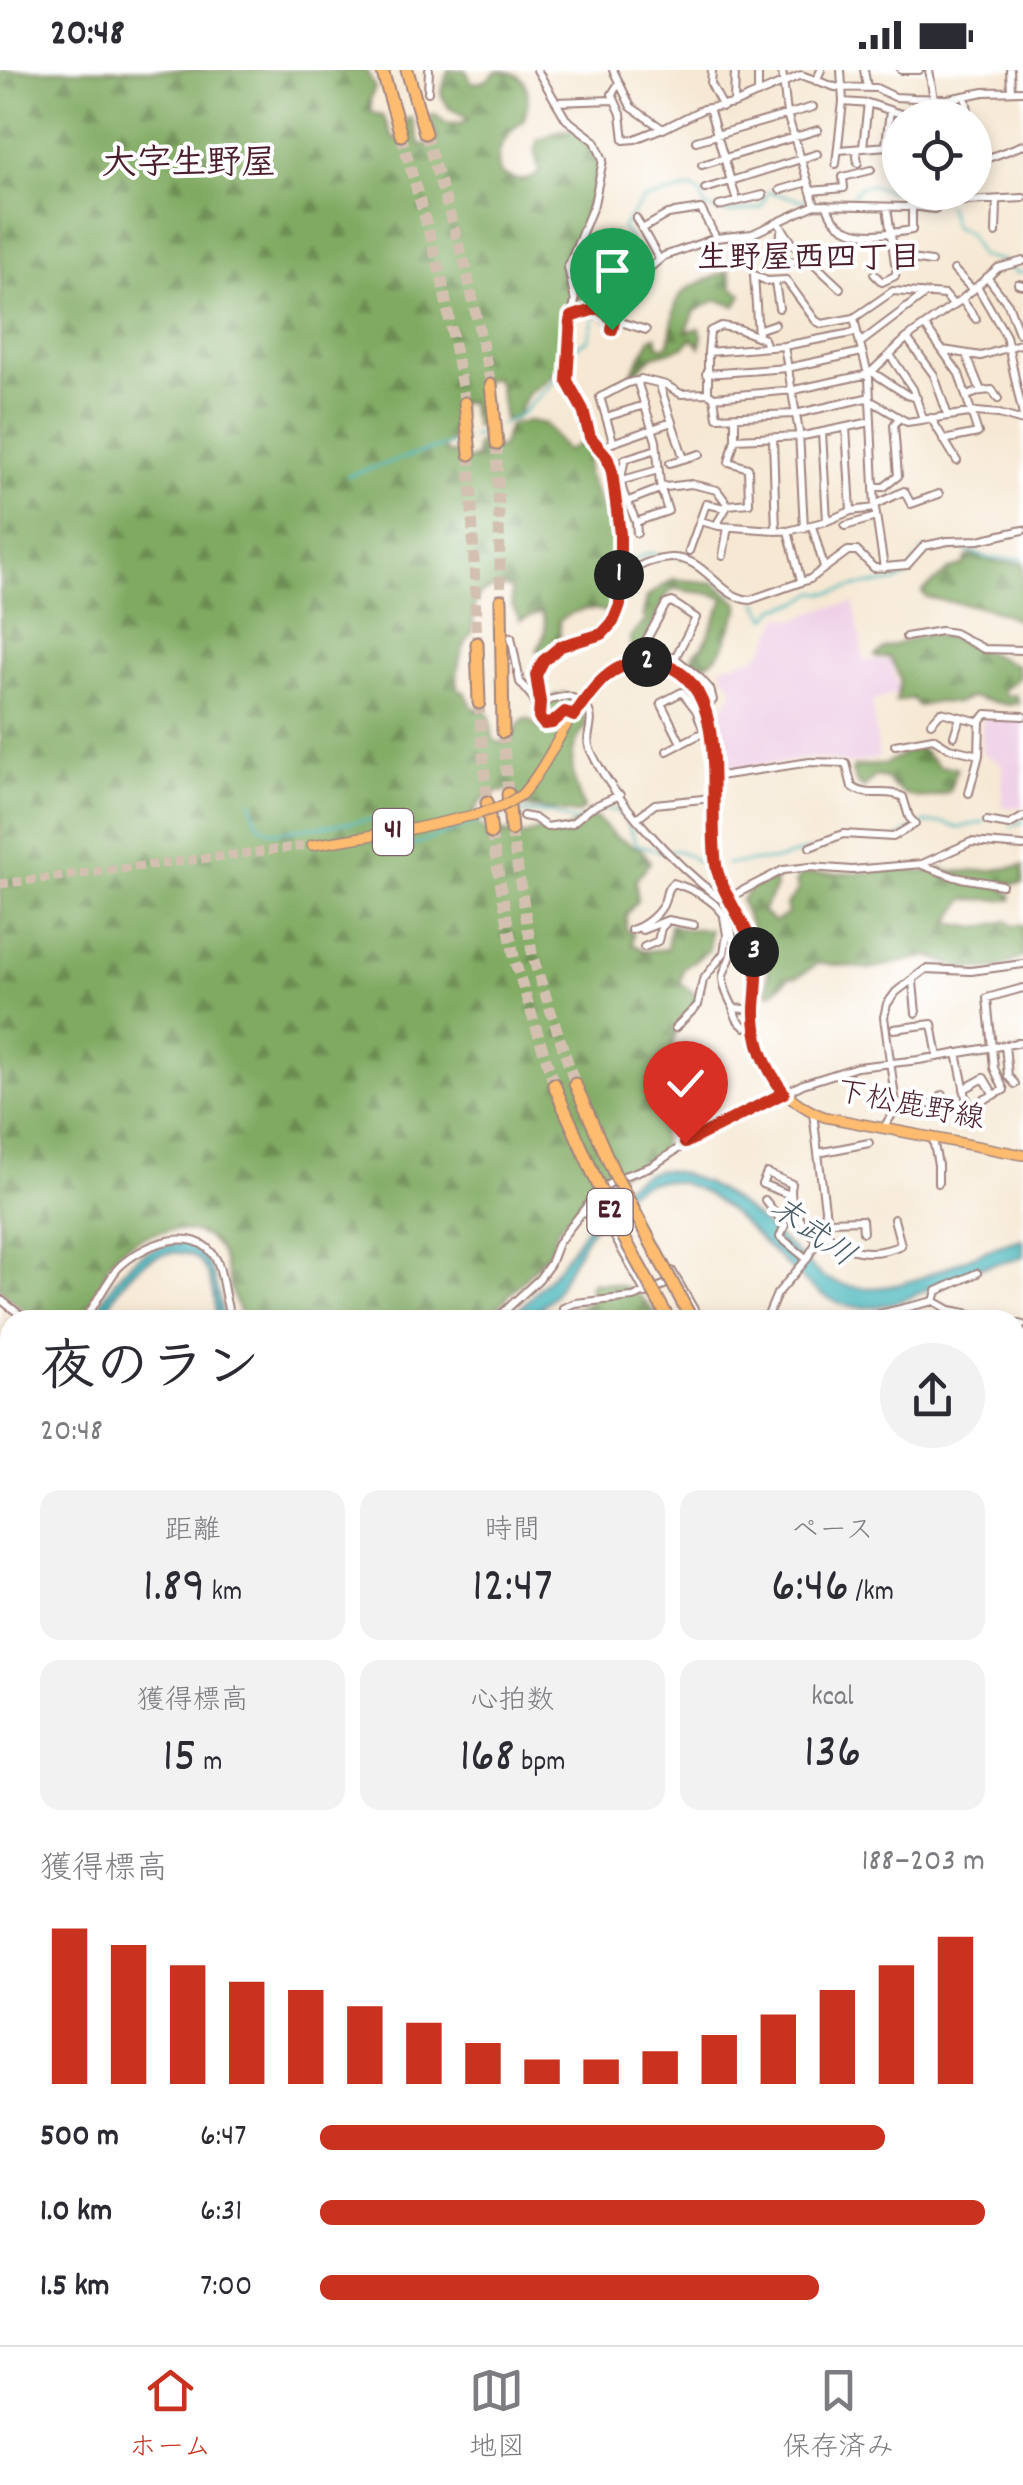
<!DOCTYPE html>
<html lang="ja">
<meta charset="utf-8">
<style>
body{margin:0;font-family:Dekko,"Klee One",sans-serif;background:#f2f2f3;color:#2b2b33;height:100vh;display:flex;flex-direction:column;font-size:38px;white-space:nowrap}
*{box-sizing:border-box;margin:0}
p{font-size:32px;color:#7c7c81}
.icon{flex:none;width:55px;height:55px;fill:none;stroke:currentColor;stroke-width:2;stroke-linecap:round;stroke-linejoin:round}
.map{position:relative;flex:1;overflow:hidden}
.side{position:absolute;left:0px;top:1240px;width:1025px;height:1035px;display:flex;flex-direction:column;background:#fff;border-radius:30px 30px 0 0;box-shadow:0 5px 15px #0003}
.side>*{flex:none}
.controls{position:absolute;left:882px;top:30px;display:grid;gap:20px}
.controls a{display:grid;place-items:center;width:110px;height:110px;border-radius:50%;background:#fff;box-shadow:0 5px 15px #0003;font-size:50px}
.pin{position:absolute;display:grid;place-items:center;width:85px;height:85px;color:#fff;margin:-102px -42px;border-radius:50% 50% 50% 0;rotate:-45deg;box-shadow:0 0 10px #0007}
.pin .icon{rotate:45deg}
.km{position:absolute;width:50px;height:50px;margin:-25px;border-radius:50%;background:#222;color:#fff;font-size:28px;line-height:50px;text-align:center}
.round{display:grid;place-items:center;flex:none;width:105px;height:105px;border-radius:52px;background:#f2f2f3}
.headline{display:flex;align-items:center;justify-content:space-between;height:170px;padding:0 40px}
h1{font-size:55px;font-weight:600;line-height:75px}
.stats{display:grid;grid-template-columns:repeat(3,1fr);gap:15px;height:170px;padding:10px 40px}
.stats div{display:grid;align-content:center;border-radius:20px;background:#f2f2f3;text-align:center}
.stats b{font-size:50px;font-weight:600}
.stats small{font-size:28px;font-weight:400}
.stats p{font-size:28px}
.chart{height:280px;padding:20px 40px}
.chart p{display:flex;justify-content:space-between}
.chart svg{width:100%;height:180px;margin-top:10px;stroke:#c8321e;stroke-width:6}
ul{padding:0 40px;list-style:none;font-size:32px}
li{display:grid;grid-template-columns:160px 120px 1fr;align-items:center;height:75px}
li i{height:25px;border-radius:12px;background:#c8321e}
.status{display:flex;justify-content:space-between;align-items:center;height:70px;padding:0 50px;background:#fff;direction:ltr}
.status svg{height:28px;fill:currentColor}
.menu{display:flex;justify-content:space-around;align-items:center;height:140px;border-top:2px solid #e1e1e2;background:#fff;font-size:28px;color:#7c7c81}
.menu a{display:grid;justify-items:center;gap:5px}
.menu .selected{color:#c8321e}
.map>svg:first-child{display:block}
</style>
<div class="status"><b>20:48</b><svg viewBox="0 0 49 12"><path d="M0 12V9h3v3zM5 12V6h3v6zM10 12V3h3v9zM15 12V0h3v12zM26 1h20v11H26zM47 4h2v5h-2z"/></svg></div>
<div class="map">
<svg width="1023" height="2275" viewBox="0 0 1023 2275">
<defs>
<pattern id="forest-firs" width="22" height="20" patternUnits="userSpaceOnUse" patternTransform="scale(2.5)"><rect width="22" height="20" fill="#80aa62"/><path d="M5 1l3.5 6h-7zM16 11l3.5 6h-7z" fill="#6b8a51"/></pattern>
</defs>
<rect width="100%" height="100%" fill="#fff"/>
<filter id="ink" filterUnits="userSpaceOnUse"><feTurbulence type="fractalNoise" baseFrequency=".01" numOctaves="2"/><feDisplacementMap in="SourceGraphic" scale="20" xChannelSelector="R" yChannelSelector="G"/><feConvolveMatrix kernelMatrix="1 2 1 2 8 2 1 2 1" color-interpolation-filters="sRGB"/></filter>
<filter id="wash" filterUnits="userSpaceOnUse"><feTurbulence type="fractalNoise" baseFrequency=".0048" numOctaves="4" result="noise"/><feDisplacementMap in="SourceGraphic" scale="40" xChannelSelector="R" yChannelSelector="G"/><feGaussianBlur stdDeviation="2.25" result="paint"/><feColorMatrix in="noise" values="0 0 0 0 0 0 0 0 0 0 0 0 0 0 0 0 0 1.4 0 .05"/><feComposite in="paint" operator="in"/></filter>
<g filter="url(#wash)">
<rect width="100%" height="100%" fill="#f6e8d3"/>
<!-- built -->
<path fill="#efd0e7" d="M854,533L864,591L890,590L898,619L897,623L872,632L879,688L848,694L814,688L717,701L718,665L714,653L734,621L720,597L756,587L766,576L781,546L795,550L821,539Z
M988,646L1023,648V737H1002L1003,697L999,692L982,683V651Z"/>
<!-- forest -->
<path fill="url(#forest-firs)" stroke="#656446" stroke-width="2.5" d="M0,0H366L375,18L370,29L371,42L383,46L394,69L407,66L406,49L412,48L420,75L434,73L438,69L429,46L434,44L446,53L460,54L469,48L449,38L441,24L448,0H466L471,12C482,14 489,10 496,1C531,0 532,25 523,51C506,63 492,83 501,104C516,110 525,115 539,103L535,82L538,69C549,69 549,63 559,61C584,54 598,84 599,103L594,108L596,115L570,185L584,188C595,206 598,216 590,236L582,239L580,231L571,228L565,252L562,298L527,325L515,349L504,350L499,316L495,308L486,309L480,319L486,335L484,352L475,357L469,331L459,333V360L444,378L446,383H454L466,391L476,387V376L483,368H489L492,378L502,377L509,355L529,351L545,354L566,381L583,372L589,377L587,404L608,451L617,486V524L613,536L605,542C589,535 572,541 559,551L560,569L554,570L544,583L537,581C543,569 550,555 541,542L520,550L512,535L511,520L506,517C469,519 476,535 472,563C461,575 454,604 459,621L465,622L473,638L485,639L490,648L493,669L500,673L511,670L513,661L524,649L530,650L539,658L553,657L548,637L553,626L565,623L574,633V638L585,646L587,656C564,679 572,711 584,738L577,744L521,736L516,722C495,718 473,729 474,752L488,762L497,760L523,766L540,760C560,775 576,746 596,748L616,767L642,780L650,792L636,810L637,831L626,845V860L633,863L632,874L645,881L667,879L670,854L683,859H709V880L683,899L680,913L695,924L698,934L683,949L672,974L675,992L662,1047V1080L645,1095L605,1107L588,1119L576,1139L557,1159L550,1181L486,1250H247C227,1231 232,1204 219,1180C199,1145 131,1162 111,1190C105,1198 104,1210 100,1219C95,1230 85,1240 77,1250C38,1250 27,1248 0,1218Z
M729,201L733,218L742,224L736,236L717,230L695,241L686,262L699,258L702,265L700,277L692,268L684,277L653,286L630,306L651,268L656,266L658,275L663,277L669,274C678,214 674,224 729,201Z
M976,485L994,492L1023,493V555C994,533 960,536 926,527L922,522L950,499L963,495L968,486Z
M673,509L714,513L739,534V540C725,561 730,583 703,595L692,589L693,584L703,577L724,529C707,520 693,524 675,518L668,523L640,581L631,577L630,567L646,550L643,545L647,527Z
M929,564C961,566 987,585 1017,595L1019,607L1003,621L1006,626L1016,625L1019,633L1009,635L971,627L956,633L938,632L918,636L912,628L896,632C901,607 903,611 889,587L878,588L875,586L884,578Z
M918,677L939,696L957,698L949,722C924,731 904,731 886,708L875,706L864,718L857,713L852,701L854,697L884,694Z
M1023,796V813L1005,814L1004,821L1011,824V830L965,829L949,853L978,858L1007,851L1013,856L1023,855V887L994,900L960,898L929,886L870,899L819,893L797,907H789L774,922L767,923L769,878C755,869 746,846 741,830C749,820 761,809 774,808L776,818L762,841L774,852L788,844L786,835L798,821L796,812L802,804L862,803L901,799L924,802L941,798L951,802L992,800Z
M592,1212C631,1214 637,1220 660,1250H528L543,1239C557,1248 583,1238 593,1227L589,1217Z
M0,1643L10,1652V2265H26L21,2275H12L7,2260L0,2255Z
M64,2265H270L272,2275H151L144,2271L132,2275H75Z
M422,2265H642L658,2275H411Z"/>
<!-- water -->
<path fill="#46b6bc" stroke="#486a74" stroke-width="2.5" d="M658,1100C718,1101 778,1169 822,1206C890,1243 957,1183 1023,1169V1187C1008,1193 994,1193 979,1198C939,1210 894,1245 849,1236C779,1222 712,1068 627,1122C596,1143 574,1188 557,1220C551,1232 534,1241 524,1250H509C524,1234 539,1219 553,1203C590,1161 597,1117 658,1100Z
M185,1173C215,1186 217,1221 223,1250H217C214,1231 213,1206 199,1191C192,1183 181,1182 171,1183C135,1188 116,1220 101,1250H91C116,1209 130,1175 185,1173Z"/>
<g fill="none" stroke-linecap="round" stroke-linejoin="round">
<!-- stream -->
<path stroke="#46b6bc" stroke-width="2.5" d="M929,126L941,131
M818,132L850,131L859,117L871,115L889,121L900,116
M947,135L954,157L968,163L980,186L1004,191
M1008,197L1017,203L1023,202
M599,235L603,200L617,188L628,184L629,168L622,158L643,130L692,118L701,124L705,137L730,143L761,138L768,122L811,132
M571,293L577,275L588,270L594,247L599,242
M500,355L520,345L565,300
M472,367L492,358
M347,406L465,369
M921,482L961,478L990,489H1023
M672,485L689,488L705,498
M711,503L736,523
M625,512L634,490L650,483L664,487
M757,531L767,548L777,538L800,532L815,522C834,526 844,517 863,515C885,512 907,518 917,489
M597,559L612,547L617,534
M251,730C255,748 255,758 275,762L376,749L384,757
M516,743L548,742L577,753L581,749
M587,744C620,730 625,747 636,774L662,782
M497,746H503
M1011,757L1023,751
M899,767L923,753H945L958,758L984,752
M869,769L886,770
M387,772L393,778L413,775L483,750
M669,781C685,777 693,793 708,797
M726,794L781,789L809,780
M1015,1493L1023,1481"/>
<!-- river -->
<path stroke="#46b6bc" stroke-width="8" d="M1015,2207L1023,2211
M342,2265L349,2269L390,2265
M311,2275L312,2265"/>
</g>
</g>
<g filter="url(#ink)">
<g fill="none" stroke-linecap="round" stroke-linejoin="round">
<!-- major-tunnel -->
<path stroke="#d4c0b1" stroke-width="9" stroke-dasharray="9 4.5" stroke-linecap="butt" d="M0,814L312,775"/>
<!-- highway-tunnel -->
<path stroke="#d4c0b1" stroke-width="11" stroke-dasharray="11 5.5" stroke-linecap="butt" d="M425,63L466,198L491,315
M401,65L441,205L465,333
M497,374L501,530
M470,384L477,573
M479,633L487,732
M503,662L508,724
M511,760L533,888L575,1014
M491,763L515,892L554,1014"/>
<defs>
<path id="minor" d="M537,0L566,49L595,71L603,90L594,134L568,197L575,231L568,260L567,311L583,341L590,367L607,387L612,403L620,464V535
M613,0L631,37L663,59L703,39L734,34L801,5L835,17L876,18L895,27L914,28L948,29L984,22L1023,21
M712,0L711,14L723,37
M758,0V24
M782,0L787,44L815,135
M864,0L867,17
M901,0H919
M929,0L934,29
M1010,0L1011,21
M816,11L821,0
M619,13L612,24L621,44L624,70L635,69L660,59
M428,22L429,0
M965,26L970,48
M940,29L944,48
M556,32L613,30
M843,32L871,34L913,48
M734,34L735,0
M709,38L737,131
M696,71L813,37
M886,74L890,41
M863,77L868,33
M856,79L858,93
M839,80L900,75
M975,93L1023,75
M836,94L843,32L841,0
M702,95L818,60
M705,119L817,84
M780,120L808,112
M811,121L844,118L843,107L871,100
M827,135C837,172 881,165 912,160V136L934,139L947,132L1023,128
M719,136L763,125
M887,137L895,193L898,195L911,189L931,192
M636,148L659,189
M780,155L793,174L840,218
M642,159L668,144L701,139L716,168
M781,162L780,176L786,190L795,192
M996,163L997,132
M954,200L973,220
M874,204L882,212L895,206L898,195
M987,207L1008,234L1019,263
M775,212L779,238
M1018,214L1023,215
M977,216L1006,266L1023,346
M962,230L976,249
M572,247L598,238L614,250L639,207L664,186L716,168L752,164L815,135L907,137L927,122
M854,248L893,221L945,225L954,236
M925,256L959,304L978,363L943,370
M760,259L775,254
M857,262L869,308L875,438L851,441L827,451L788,461L719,456L718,452L728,435L717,420L691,414L666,417L660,414L656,371L638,314L641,309L666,315L681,324L708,323V282L784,276Z
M613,263L614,250L646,260
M758,266L754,205L767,211L786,210L816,251L822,254L854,248L857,262
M907,268L934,305L948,346
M860,273L925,224
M784,276L799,362L804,458
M943,280L981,286L1023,273
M708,282L710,261L721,256L739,259L764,269L767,277
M966,284L981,321L967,326
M890,285L913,319L923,349
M872,302L907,325L917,328
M706,304L787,298L862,282
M659,313L684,389
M981,321L992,320L998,329
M708,323L714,327L794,320L869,304L907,268L961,230L998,198L1023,191
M714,327L717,347L795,344L866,328L907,352L976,342L999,344L1023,351
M606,347L645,335
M931,348L957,391
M846,357L851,441
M822,362L827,451
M735,369L803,366L871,352
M773,369L776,461
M613,371L600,327C612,323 627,310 638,311
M598,378L672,352
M657,379L625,389C616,423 626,424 636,452L668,441L661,419
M670,393L700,384
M623,410L658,400
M874,417H884L898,406L894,355L899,348
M626,432L662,418
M728,435L749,433L748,398L729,392L735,369V347
M700,451L719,456
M636,452L637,463
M812,456L824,497
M845,456L876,447
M788,461L801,511
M689,481L706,434L725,438
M723,486L728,457
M884,498L875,438L877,434L904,421L911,434L939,424
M672,532L696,548L675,588L644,580L643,576L666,534Z
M511,567L520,612L533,628L536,639
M906,567L941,561L954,563L984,579L1023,580
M675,588L700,608L710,619L713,630L706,637
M540,632L567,626L575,629
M589,641C595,654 584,666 590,679C613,730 674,794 719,828L732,826L783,800L810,797L852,800L922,794L971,772L1023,776
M573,645L565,642L553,653L540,652C534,619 533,583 573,571C585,567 598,569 608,559C639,525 607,494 671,488C705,486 719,528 750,530L810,509L848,481H857L874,498L907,495L924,476L948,471L979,470L1023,460
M931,653L941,642L980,652L986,644L1023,646
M954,666L960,647
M681,673L661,633L682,622L696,640L704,661
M895,675L933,668L949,678L979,685
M667,681L706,661
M713,707L810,692L846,693L852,717C869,729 886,718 903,727L909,747L915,754L893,767L843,764L810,777
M969,723L979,685L980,652
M523,746L534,748L547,757L572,753L590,738L620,725
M638,747L655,734L712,728
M987,751L1009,755L1023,747
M922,795L955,807L1002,815
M631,860C643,857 657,846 663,835C668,825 664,821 673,813C706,823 741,845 731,885C729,893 724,899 723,907C723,919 729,928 733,937C736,947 736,950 745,957
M642,860L668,850L694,855
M644,877L658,871L661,858L665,854
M913,912L916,943
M733,938L755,940
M675,958L698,935L703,910L724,883L727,865L724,847
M894,959L932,954L938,987
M1005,975L1008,1006L1015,1014
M957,983L966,1027L974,1043
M964,1019L984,1008L994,1025
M983,1030L1004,1020L994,998L987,928L1023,918
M897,1042L884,947L887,934L896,922L926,899L971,901L1023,894
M883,1059L893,1043L934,1033L943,1025
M933,1069L938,1095V1113
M818,1083L869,1073
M790,1125L762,1114L767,1103L792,1114C787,1133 803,1158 818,1170
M765,1130L785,1155L780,1167L807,1189
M583,1141L613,1164L646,1224
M827,1151L862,1150L863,1162
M825,1160C841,1184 875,1187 901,1175L894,1149
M612,1163L615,1156L638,1143
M672,1201L700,1250
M0,1229L27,1250
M934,1231L950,1240L1002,1250
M563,1238L575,1233L633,1227L672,1212
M875,1245L934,1231L937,1221L977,1203
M85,1250C92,1239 111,1205 119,1197C141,1175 196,1152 216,1189C224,1204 223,1231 232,1250
M495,1250L539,1209L550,1194L558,1173L600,1119L621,1107L652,1096L696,1067L803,1014L857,997L919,990L1023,972
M766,1250L777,1224L806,1190L827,1155L813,1043
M1015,1253L1023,1255
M1015,1311L1023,1265
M1015,1329H1023
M1015,1411L1023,1424
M1015,1461L1023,1444
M1015,1621L1020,1615
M1015,1764L1023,1769L1015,1774
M1015,1793L1023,1814
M1015,1912L1023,1906
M1015,1973L1023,1968
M1015,2058L1023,2061
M1015,2116L1023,2099
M1015,2129L1023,2132
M1015,2218L1023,2220
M746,2265L795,2275
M981,2265L995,2267L1005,2275
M321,2275L329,2271L341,2275
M401,2275L413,2265
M803,2275L805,2265
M852,2275L857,2265"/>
<path id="major" d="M521,725C554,690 571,629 610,603C624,593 644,590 661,594C735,613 706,735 716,791C721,825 745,850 754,882C759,902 755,921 755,942C754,990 779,1030 825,1047L1023,1085
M312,775L412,759L474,745"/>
<path id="highway" d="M382,0L401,65
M407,0L425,63
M491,315L497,374
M465,333L470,384
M501,530L503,662
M477,573L479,633
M508,724L511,760
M487,732L491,763
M554,1014L560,1029
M575,1014L583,1032
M1015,2183L1023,2186
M810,2275L813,2265
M824,2275L828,2265"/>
</defs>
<!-- minor casing -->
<use href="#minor" stroke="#a0847f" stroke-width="10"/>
<!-- major casing -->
<use href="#major" stroke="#a0847f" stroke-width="12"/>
<!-- highway casing -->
<use href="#highway" stroke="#a0847f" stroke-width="15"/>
<!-- minor -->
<use href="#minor" stroke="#fff" stroke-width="6"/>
<!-- major -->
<use href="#major" stroke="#fdbc6f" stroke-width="9"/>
<!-- highway -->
<use href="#highway" stroke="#fdbc6f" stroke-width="11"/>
<defs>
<path id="major-bridge" d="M474,745L503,736L521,725"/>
<path id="highway-bridge" d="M560,1029L612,1146L669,1250
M583,1032L614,1103L692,1250"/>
</defs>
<!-- major-bridge casing -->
<use href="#major-bridge" stroke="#a0847f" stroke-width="12" stroke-linecap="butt"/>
<!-- highway-bridge casing -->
<use href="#highway-bridge" stroke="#a0847f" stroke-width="15" stroke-linecap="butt"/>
<!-- major-bridge -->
<use href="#major-bridge" stroke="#fdbc6f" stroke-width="9"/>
<!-- highway-bridge -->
<use href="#highway-bridge" stroke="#fdbc6f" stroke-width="11"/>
</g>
</g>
<g fill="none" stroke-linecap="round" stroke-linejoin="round" filter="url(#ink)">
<defs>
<path id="route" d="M612,260L614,250L598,238L571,247L567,311L583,340L590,367L607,387L612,402L620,464V535L613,552L602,564L561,576L543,591L536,605L540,632L539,648L544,654L552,653L565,642L574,646C593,618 613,588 651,592C739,602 704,741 717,800C725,831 748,854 755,884C759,902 756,920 755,938C754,972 765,997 784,1023L685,1073"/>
</defs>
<!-- route casing -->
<use href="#route" stroke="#fff" stroke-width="20"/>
<!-- route -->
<use href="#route" stroke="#c8321e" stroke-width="12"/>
</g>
<g text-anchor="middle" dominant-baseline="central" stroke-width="8" stroke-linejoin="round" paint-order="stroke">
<!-- shield labels -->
<g fill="#fff" stroke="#80626b" stroke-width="2.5">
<rect x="373" y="739" width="40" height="46" rx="8"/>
<rect x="587.5" y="1119" width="45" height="46" rx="8"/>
</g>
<g font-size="28" font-weight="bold" fill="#4a1f2b">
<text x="393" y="762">41</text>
<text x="610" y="1142">E2</text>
</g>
<!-- street labels -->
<g font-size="30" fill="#4a1f2b" stroke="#fff">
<text transform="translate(910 1038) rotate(11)">下松鹿野線</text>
</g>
<!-- neighbourhood labels -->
<g font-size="32" font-weight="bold" fill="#4a1f2b" stroke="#fff">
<text x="809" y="191">生野屋西四丁目</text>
</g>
<!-- water labels -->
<g font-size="32" font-style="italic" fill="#485b65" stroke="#fff">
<text transform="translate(811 1164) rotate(36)">末武川</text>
</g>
<!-- quarter labels -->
<g font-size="35" font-weight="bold" fill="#4a1f2b" stroke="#fff">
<text x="189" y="96">大字生野屋</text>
</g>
</g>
</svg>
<div class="controls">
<a><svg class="icon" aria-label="locate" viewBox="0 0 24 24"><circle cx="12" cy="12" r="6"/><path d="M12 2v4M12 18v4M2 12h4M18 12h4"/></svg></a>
</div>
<div class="pin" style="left:612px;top:260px;background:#1e9e55"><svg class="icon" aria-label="arrive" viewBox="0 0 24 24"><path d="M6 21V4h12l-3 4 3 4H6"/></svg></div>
<div class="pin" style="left:685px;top:1073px;background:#d93025"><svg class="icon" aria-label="check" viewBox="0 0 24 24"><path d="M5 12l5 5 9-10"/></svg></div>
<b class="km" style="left:619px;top:505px">1</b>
<b class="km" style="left:647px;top:592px">2</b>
<b class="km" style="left:754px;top:882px">3</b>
<section class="side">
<div class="headline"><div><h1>夜のラン</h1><p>20:48</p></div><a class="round"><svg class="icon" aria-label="share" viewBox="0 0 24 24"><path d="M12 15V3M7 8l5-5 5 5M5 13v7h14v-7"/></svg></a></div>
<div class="stats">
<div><p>距離</p><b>1.89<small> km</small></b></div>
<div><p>時間</p><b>12:47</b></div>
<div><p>ペース</p><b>6:46<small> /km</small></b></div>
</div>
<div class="stats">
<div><p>獲得標高</p><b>15<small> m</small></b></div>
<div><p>心拍数</p><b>168<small> bpm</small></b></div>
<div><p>kcal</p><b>136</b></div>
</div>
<div class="chart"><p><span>獲得標高</span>188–203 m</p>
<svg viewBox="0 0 160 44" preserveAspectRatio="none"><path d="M5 44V6M15 44V10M25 44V15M35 44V19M45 44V21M55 44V25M65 44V29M75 44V34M85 44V38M95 44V38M105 44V36M115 44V32M125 44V27M135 44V21M145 44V15M155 44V8"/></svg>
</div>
<ul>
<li><b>500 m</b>6:47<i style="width:85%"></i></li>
<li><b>1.0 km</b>6:31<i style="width:100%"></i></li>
<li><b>1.5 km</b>7:00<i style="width:75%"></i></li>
</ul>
</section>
</div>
<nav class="menu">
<a class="selected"><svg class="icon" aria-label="home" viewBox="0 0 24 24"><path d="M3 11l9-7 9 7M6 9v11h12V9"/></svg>ホーム</a>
<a><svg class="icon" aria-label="map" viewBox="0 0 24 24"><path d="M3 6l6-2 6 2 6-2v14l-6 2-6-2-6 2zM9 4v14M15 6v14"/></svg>地図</a>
<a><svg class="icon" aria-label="saved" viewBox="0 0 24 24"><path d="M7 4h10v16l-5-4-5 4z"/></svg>保存済み</a>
</nav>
